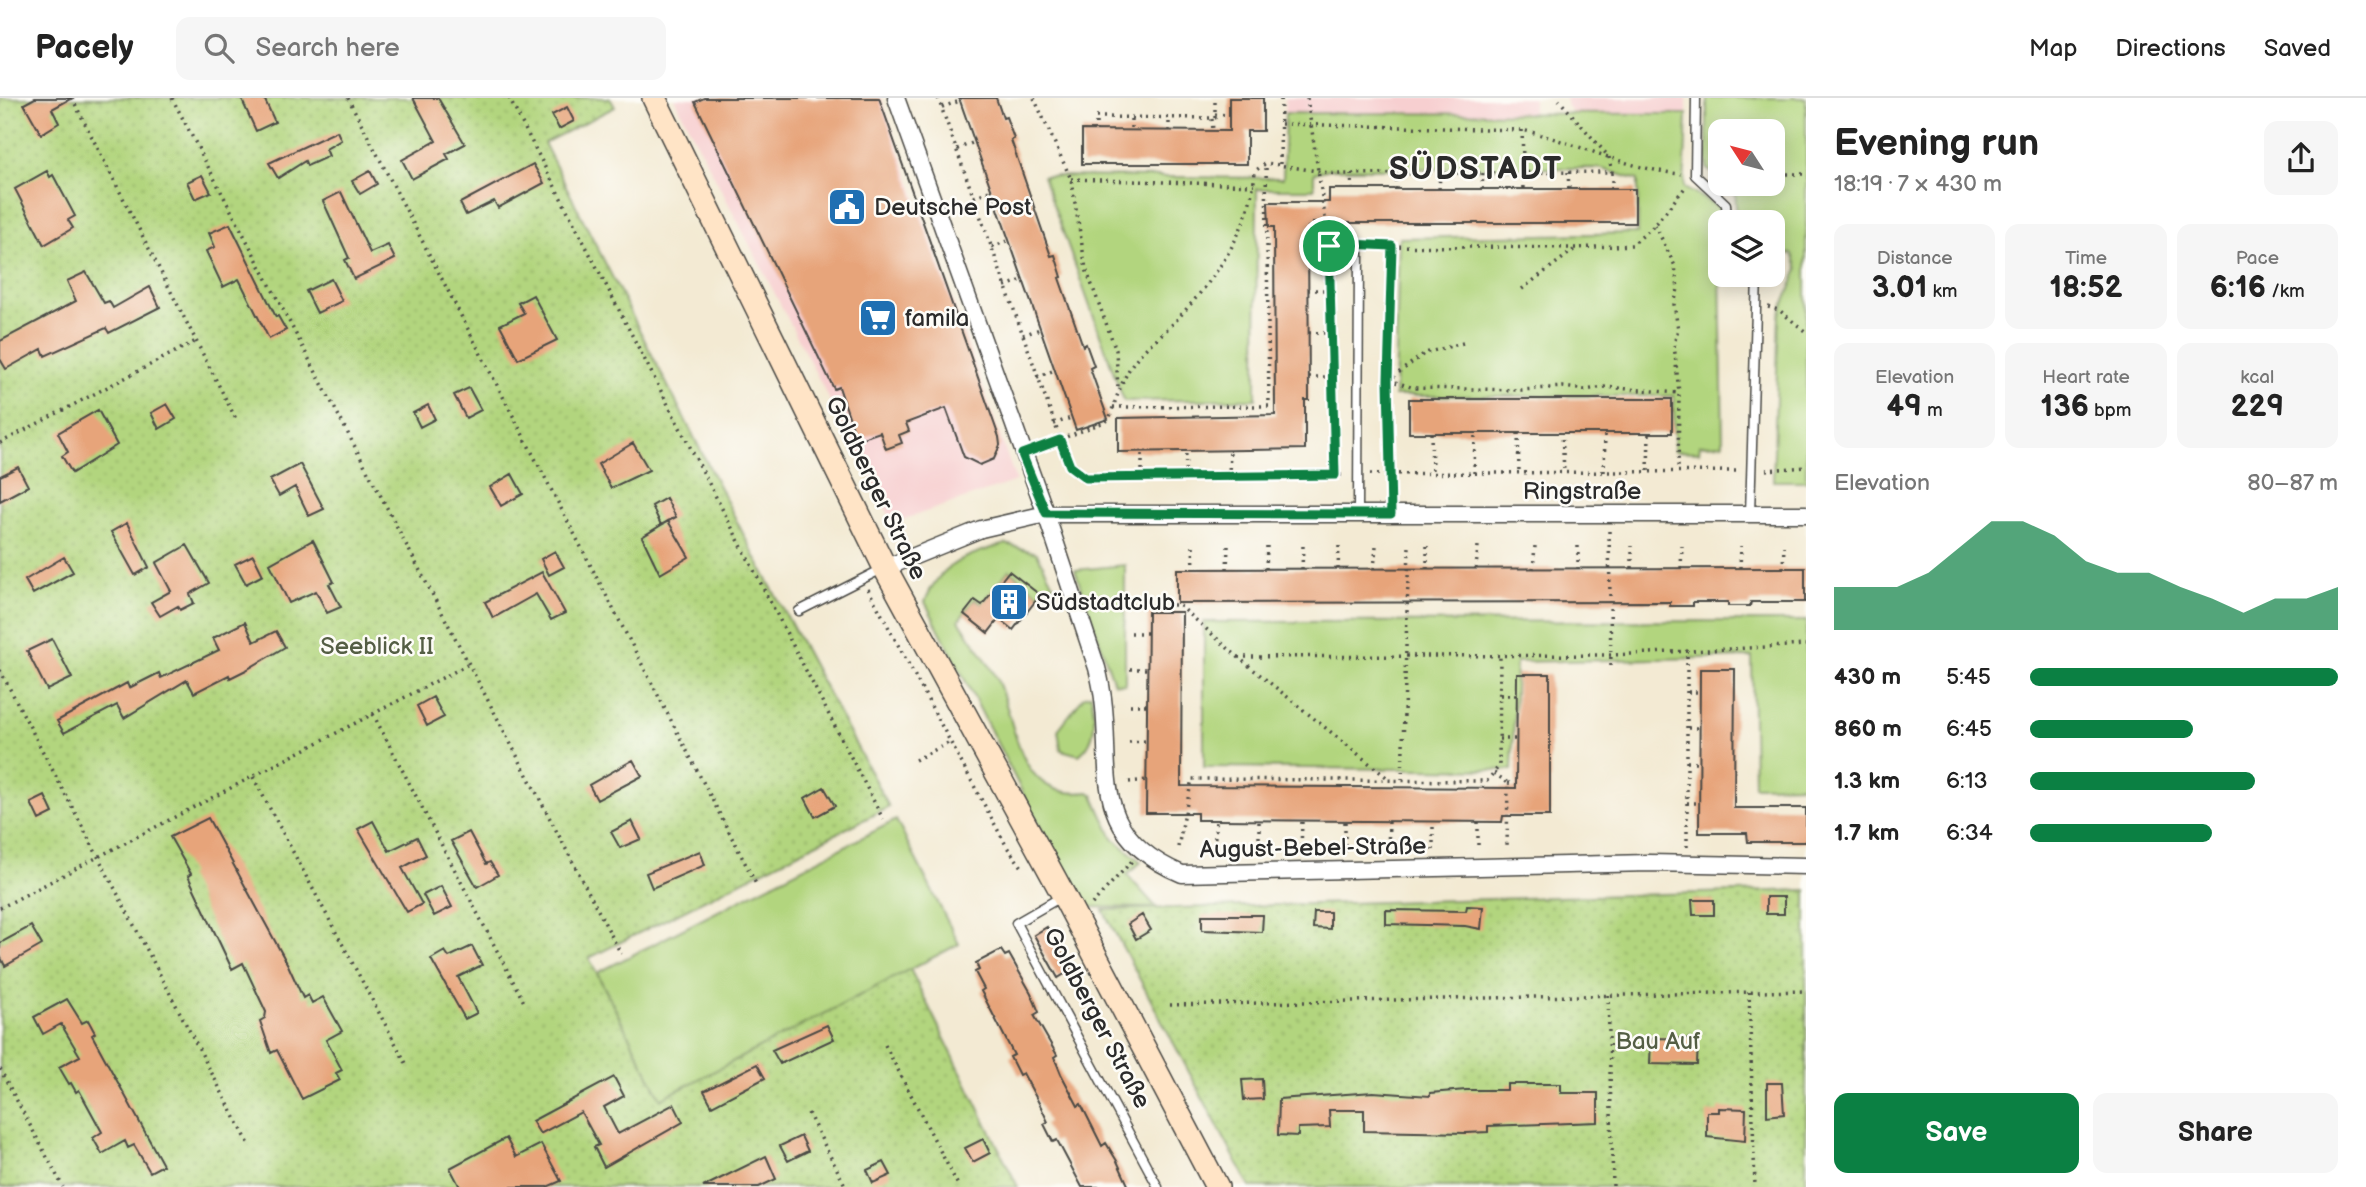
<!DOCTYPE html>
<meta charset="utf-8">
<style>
body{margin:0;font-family:"Balsamiq Sans",sans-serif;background:#f6f6f6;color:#222;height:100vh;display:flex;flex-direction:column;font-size:26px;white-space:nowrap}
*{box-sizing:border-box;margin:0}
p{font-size:23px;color:#767676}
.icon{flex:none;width:38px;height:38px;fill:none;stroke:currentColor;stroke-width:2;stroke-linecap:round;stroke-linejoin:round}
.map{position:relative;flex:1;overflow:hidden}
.side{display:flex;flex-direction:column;background:#fff;width:560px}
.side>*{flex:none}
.needle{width:46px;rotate:306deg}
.tools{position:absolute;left:1708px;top:21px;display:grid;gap:14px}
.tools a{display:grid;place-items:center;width:77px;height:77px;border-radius:14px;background:#fff;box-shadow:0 4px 18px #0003;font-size:35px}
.pin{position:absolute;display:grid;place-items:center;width:60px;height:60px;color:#fff;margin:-30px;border:4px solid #fff;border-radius:50%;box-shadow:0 2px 7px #0007}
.round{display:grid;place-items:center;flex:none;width:74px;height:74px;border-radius:14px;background:#f6f6f6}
.head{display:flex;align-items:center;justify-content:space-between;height:119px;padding:0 28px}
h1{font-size:38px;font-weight:700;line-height:52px}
.stats{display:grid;grid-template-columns:repeat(3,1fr);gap:10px;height:119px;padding:7px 28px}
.stats div{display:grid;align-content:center;border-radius:14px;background:#f6f6f6;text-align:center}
.stats b{font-size:30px;font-weight:700}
.stats small{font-size:19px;font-weight:400}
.stats p{font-size:19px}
.chart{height:196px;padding:14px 28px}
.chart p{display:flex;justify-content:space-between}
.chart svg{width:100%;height:126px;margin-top:7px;fill:#0b8043;opacity:.7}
.action{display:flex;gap:14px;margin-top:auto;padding:14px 28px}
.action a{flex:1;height:80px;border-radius:14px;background:#0b8043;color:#fff;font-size:28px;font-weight:700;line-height:80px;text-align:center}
.action a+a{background:#f6f6f6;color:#222}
ul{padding:0 28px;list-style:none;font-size:23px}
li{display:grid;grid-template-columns:112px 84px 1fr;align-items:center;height:52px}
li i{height:18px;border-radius:9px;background:#0b8043}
header{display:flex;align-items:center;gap:42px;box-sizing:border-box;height:98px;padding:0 35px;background:#fff;border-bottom:2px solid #e0e0e0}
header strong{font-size:33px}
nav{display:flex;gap:38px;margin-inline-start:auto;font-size:24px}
.search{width:490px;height:63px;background:#f6f6f6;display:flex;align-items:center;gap:18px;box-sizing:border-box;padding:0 24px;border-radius:14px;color:#767676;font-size:26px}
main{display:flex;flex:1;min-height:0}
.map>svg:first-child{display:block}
</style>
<header>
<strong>Pacely</strong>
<div class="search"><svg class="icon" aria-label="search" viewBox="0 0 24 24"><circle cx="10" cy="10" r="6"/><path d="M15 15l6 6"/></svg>Search here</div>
<nav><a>Map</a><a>Directions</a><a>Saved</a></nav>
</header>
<main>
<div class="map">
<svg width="1806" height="1089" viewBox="0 0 1806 1089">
<defs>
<pattern id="garden-dots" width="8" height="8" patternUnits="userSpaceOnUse" patternTransform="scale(1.75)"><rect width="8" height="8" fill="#b2d57e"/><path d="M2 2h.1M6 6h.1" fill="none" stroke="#99b76d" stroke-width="1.8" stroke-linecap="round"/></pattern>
</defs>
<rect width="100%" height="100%" fill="#fdfcf7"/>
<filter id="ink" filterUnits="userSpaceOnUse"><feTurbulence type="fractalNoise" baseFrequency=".0143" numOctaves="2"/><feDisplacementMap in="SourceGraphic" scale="14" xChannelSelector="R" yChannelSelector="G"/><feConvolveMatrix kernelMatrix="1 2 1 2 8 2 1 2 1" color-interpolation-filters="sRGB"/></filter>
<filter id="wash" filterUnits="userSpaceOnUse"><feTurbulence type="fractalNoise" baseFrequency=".00686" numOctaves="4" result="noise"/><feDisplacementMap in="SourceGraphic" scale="28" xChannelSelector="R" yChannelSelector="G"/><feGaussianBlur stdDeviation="1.57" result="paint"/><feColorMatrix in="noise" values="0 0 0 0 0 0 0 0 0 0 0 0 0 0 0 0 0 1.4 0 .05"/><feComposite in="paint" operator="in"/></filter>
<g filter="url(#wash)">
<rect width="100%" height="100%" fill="#f3ead3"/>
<!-- built -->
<path fill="#f7cfd0" d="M674,0H881L1016,383L893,425Z
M1285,0H1533V17L1285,15Z
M1566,0H1687V16L1575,17L1566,7Z"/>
<!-- green -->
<path fill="#b2d57e" stroke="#6e8054" stroke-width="2" d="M1707,0H1806V383H1773L1779,218L1798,171L1793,156L1773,155V124H1737L1735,89L1730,86H1773V33H1720V80L1707,71Z
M1285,15L1687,16L1684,90L1719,109L1723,346L1700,347L1699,354L1674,353V298H1395L1399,140L1638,135V82L1599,70L1330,71L1314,75V91H1257L1256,301L1124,303L1043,78L1283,80Z
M1006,446L1037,455L1054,488L1044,500L1009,472L982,506L975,501L959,522C970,540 985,558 995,577C1019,626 1014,704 1089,694L1093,697L1113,740L1141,764L1127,777L1157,810L1081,809L925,504C939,465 969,456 1006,446Z
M1125,467V586L1114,585L1075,472Z
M1806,523V687L1754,688L1752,559L1516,564L1512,672L1204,669V524Z
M1091,596C1095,617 1099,642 1079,657L1061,652L1058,632L1084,598Z
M896,722L959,846L661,1001L597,875Z"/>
<!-- garden -->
<path fill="url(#garden-dots)" stroke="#6e8054" stroke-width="2" d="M0,0H610L615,9L544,45L753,455L889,709L589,860L661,1001L910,871L1018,1089H0Z
M1806,792V1089H1250L1103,812Z"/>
<g id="blocks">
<!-- building -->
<path fill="#e7a47a" d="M35,0H72L52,11L59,25L41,36L24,6Z
M241,0H264L275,24L256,33Z
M413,0H438L465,46L446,56L449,61L412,81L402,62L436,43Z
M704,0H879L999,339L1000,347L994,361L980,367L964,359L946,310L906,325L909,333L899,337L902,345L886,351L880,334L857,342L839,289L834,291L695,4Z
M959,0H996L1003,20L1006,19L1014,41L1011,42L1051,158L1055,157L1062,179L1059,180L1083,248L1086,246L1094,268L1090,270L1108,321L1076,332Z
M1229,0H1263V33H1247V66H1082V32L1229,33Z
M567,9L574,23L559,31L552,17Z
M337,33L341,42L326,51L329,58L307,68L305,63L278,80L269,65Z
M533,66L544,85L498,110L494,103L466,117L460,105Z
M47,73L50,79L53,77L75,118L68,122L73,130L44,147L15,91Z
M370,73L377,86L360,96L352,83Z
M202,77L211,94L195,101L187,84Z
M1329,91H1635V125H1313V128L1308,129L1309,302H1305V351L1118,354V320L1275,317L1274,129H1269L1268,104H1329Z
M341,94L370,155L388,147L395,161L354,181L345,162L349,160L323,103Z
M230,126L276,219L278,218L286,232L269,241L239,181L223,189L206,153L215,149L209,135Z
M86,174L104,205L109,203L113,210L150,189L160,209L109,235L106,230L45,258L42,251L6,271L0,261V243L76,203L67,183Z
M331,181L342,203L317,215L306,193Z
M533,197L557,242L518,261L500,227L524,215L518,205Z
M469,290L481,312L466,320L454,297Z
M1409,301H1672V335H1409Z
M167,306L176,321L159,331L151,315Z
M428,307L435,321L420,329L413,315Z
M98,312L117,347L72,375L62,358L68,354L58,335Z
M633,345L649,372L611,390L598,366Z
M300,366L324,411L309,418L295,389L279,398L270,382Z
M18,369L28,388L0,403V378Z
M512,376L523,396L501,408L490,389Z
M666,400L676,419L661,427L652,408Z
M668,423L689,459L660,476L642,439Z
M127,425L149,469L135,477L111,434Z
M313,442L334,484L329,486L341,509L327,515L316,493L289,505L270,466Z
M187,447L209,485L190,496L194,505L180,512L178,508L160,518L151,504L171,493L156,465Z
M555,453L564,469L549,477L541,461Z
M253,457L263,477L246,486L235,466Z
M64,459L73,474L33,496L25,482Z
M1805,470V504H1751L1750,508H1728V504H1693V508H1670V504L1177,505V471Z
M1009,473L1040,497L1013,532L999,521L988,535L964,516L975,502L982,507Z
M542,474L565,515L551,522L536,496L493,520L485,504Z
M1148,514H1182L1181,688L1516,690L1517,576H1550V718H1503L1502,724L1216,722H1197V715H1146Z
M245,524L254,544L276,533L285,549L246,572L230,580L229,577L194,595L187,582L124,620L117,607L64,635L57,623L127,585L129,590L159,575L161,580L219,552L213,540Z
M52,541L72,580L47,592L27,553Z
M1700,571H1735L1734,710H1806V744H1748L1747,735H1699Z
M433,599L444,619L427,628L417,608Z
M633,662L642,678L597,702L589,687Z
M824,689L835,708L815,719L805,700Z
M45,698L53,715L39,722L31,705Z
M208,720L288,867L303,900L308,897L312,905L323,899L342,933L326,942L342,972L336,975L340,982L302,1001L277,952L271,955L260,923L265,920L266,914L243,865L232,871L188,778L191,776L170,739Z
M373,723L389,753L417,739L426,757L402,770L422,806L407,814L358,731Z
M632,723L641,741L620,750L611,734Z
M469,734L486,766L490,764L498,777L477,789L451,743Z
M700,753L705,767L652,790L646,775Z
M441,788L452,809L434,818L423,797Z
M1766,799H1784V816H1766Z
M1692,802H1714V817H1693Z
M1467,808L1483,809L1481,831L1465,828L1386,826V812L1466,813Z
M1314,814H1330V831L1313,830Z
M1142,817L1151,832L1136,841L1128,826Z
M1202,817H1263L1262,834L1202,832Z
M31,828L42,847L5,868L0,858V845Z
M1047,829L1071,872L1058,880L1034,837Z
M472,848L482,867L458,879L477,915L465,921L431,861L445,853L449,859Z
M1001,852L1005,858L1009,856L1031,895L1039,914L1034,917L1057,957L1054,959L1061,976L1078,1008L1081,1006L1102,1048L1106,1045L1117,1063L1129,1089H1082L1057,1042L1053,1044L1044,1026L1048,1024L1040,1007L1023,975L1019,977L1010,959L1014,957L981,893L984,891L975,874L979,872L976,865Z
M67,901L82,925L88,922L95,935L92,937L163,1067L150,1074L134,1047L128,1050L125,1043L102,1056L93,1040L102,1034L79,992L76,994L71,985L69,986L59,969L80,958L61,926L43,936L34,919Z
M827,927L834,941L780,966L772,952Z
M1651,940L1698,941L1697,967L1650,966Z
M757,966L765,980L712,1008L704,993Z
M614,979L624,998L604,1009L618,1036L674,1006L683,1024L604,1069L594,1049L599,1047L581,1014L540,1036L532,1023Z
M1262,981L1263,1001L1244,1002L1242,982Z
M1767,985H1782L1784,1016L1767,1018Z
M1507,986H1561V995H1598V1024L1488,1028V1034L1466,1035L1364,1033V1012H1329L1330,1029L1298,1030V1038L1278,1037L1279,1001L1373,994L1430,998V995L1466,992H1507Z
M1719,1010L1746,1011L1745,1043L1707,1039V1014H1719Z
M801,1038L808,1053L788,1063L780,1048Z
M506,1040L516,1059L541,1046L561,1083L547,1089H460L450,1070Z
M983,1041L990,1055L973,1064L965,1050Z
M766,1058L776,1081L759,1089H703Z
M884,1064L891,1077L873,1085L867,1072Z"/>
</g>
</g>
<g filter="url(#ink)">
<use href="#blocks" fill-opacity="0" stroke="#494844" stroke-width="2"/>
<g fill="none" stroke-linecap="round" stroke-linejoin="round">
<defs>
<path id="lane" d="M1696,0L1695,77L1726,106L1727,124
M1358,416L1359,148
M1750,416L1757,177
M799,513L882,471
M1061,799L1016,825L1158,1089"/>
<path id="street" d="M896,0L1046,416L1097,570C1121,657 1076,731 1182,776L1649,765L1806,768
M885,470L981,431L1046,416H1806"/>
<path id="secondary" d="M654,0L885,470L1064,798L1217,1089"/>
</defs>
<!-- lane casing -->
<use href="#lane" stroke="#494844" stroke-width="11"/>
<!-- street casing -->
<use href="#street" stroke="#494844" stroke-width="19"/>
<!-- secondary casing -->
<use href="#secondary" stroke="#494844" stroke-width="26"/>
<!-- path -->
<path stroke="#494844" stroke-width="3.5" stroke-dasharray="2 5" stroke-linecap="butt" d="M72,0L237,323
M172,0L621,856
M348,0L756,786
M509,0L883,721
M938,0L1070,368L1086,380L1345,377
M1034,0L1071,81L1086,171L1116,252L1118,291
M1307,0L1329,145L1335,377
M942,9L960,3
M1215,16L1229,17
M1131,21V33
M1212,21L1213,33
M1281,26L1522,32C1576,44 1626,71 1681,76
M1522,32L1524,91
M1096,33V19L1215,20V0
M1169,33V21
M957,51L975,44
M1280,66L1281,0
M1568,74L1569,91
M1351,76L1352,91
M1773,76H1806
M1071,81L1254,87
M1396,91V76
M1439,91L1440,76
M1482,91L1483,75
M1612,91V74
M974,99L992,92
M1655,127L1675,168L1678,191L1674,206L1678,231L1674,246L1679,295
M1329,145L1346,147
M1308,147L1329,148
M1371,148L1576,150L1632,147L1655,127L1687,87
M992,149L1009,142
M1005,188L1023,182
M1522,191L1575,151
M1308,192H1330
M1768,209L1779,212L1806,234
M1309,235H1331
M1023,237L1040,231
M1463,245L1425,255L1389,282L1414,290L1521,292L1563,289L1585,292L1604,289L1679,295L1678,373
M1037,279L1055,272
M1309,279H1332
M1113,309L1269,308L1266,65
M1054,326L1071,320
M1562,334L1564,374
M1431,335L1432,375
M1518,335L1519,375
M0,345L196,243
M1041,349L1109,322C1115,303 1121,285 1131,268C1143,249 1166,235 1180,218C1218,177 1251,130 1255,73L1266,65L1336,76L1612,74L1609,59L1559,2
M1766,372L1806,369
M1648,373L1649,335
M1604,374L1605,335
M1474,375L1475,335
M1370,376L1737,373
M1229,378L1230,352
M1142,379V353
M1185,379L1186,353
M1391,398L1389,282L1392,148
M1609,433L1611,571
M1193,448L1194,471
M1427,448V471
M1632,470V448
M1681,470L1682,448
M1740,470L1741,448
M1783,470L1784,448
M1227,471L1228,448
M1266,471L1267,448
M1302,471L1303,448
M1338,471L1339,448
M1374,471L1376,448
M1476,471L1478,448
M1533,471L1535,448
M1578,471V448
M868,491L1007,749L1022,769
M1131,507H1179L1238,559L1390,682
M1131,535H1148
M1238,559L1611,557L1806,547
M1130,571H1148
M0,572L250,1048
M1688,594H1700
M1500,597H1516
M1130,607H1147
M373,616L525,906
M1688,630H1700
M1499,641H1516
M1129,644L1147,643
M915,662L950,644
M1687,664H1699
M1494,675L1508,685L1507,751
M253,679L407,967
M1402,682L1409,448
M1129,684L1147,682
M1508,685L1516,686
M1687,705H1699
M1478,724V752
M1178,749L1192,681L1487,683L1499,668L1500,557
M1687,749V552
M1433,752V724
M1214,754L1216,722
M1259,754V722
M1301,754L1302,723
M1345,754V723
M1388,754L1389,723
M1092,806L1132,763
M0,810L467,567
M1749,894L1755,1089
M1608,897L1613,1089
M1170,907L1806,893
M885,947L959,1089
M0,971L63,1089
M808,1015L846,1089"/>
<!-- lane -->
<use href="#lane" stroke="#fff" stroke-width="8"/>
<!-- street -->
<use href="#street" stroke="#fff" stroke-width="16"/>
<!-- secondary -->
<use href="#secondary" stroke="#ffe4c6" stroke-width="23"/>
</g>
</g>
<g fill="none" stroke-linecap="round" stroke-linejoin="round" filter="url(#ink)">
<defs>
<path id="route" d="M1329,145L1392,148L1388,282L1391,416L1046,415L1022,356L1060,342L1070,368L1086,380L1335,377Z"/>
</defs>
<!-- route casing -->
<use href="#route" stroke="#fff" stroke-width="14"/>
<!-- route -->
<use href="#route" stroke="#0b8043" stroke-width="9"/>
</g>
<!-- icons -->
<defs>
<symbol id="civic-square" viewBox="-11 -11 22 22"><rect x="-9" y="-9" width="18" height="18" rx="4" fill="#1f6fb2" stroke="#fdfcf7"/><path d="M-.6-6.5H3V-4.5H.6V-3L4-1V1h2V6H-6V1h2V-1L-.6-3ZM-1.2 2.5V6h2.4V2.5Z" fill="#fff"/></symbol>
<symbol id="supermarket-square" viewBox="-11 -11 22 22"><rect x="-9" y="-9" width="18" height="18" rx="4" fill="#1f6fb2" stroke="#fdfcf7"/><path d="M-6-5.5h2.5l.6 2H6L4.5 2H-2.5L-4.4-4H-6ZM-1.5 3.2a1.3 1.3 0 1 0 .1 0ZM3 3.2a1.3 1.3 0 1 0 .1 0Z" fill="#fff"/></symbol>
<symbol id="building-square" viewBox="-11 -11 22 22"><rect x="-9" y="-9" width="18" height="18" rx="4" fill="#1f6fb2" stroke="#fdfcf7"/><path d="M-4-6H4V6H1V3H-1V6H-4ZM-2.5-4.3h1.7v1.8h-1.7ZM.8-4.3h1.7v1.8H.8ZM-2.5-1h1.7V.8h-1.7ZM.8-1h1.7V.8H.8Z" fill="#fff"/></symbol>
</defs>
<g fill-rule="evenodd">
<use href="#civic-square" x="825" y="87" width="44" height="44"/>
<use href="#supermarket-square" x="856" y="198" width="44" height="44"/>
<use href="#building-square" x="987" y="482" width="44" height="44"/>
</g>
<g text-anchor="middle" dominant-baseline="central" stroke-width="5" stroke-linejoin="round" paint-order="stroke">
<!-- poi labels -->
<g font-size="24" fill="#2b2b2b" stroke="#fdfcf7" text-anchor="start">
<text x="874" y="109">Deutsche Post</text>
<text x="905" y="220">famila</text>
<text x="1036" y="504">Südstadtclub</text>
</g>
<!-- street labels -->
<g font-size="24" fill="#2b2b2b" stroke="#fdfcf7">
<text transform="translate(876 390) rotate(64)">Goldberger Straße</text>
<text x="1582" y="393">Ringstraße</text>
<text transform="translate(1313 750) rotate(-1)">August-Bebel-Straße</text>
<text transform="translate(1097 920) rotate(62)">Goldberger Straße</text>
</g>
<!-- park labels -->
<g font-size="24" fill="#545e44" stroke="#fdfcf7">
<text x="377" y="548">Seeblick II</text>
<text x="1658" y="943">Bau Auf</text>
</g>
<!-- district labels -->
<g font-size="32" font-weight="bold" letter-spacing="2" fill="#2b2b2b" stroke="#fdfcf7">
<text x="1476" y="71">SÜDSTADT</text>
</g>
</g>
</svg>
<div class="tools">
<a><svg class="needle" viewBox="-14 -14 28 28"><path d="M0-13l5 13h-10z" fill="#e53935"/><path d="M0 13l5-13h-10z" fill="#767676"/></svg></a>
<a><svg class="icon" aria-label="layers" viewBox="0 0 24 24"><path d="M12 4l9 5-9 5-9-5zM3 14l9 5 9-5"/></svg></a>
</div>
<div class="pin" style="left:1329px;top:148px;background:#1e9e55"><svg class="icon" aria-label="arrive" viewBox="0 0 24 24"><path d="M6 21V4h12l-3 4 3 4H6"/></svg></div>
</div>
<section class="side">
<div class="head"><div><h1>Evening run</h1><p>18:19 · 7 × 430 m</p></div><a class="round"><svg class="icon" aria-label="share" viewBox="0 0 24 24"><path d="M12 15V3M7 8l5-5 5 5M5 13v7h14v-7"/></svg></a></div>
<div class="stats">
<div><p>Distance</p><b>3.01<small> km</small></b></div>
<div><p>Time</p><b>18:52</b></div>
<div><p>Pace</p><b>6:16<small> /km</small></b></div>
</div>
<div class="stats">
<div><p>Elevation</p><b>49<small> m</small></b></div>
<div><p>Heart rate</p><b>136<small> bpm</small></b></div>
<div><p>kcal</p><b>229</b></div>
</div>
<div class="chart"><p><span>Elevation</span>80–87 m</p>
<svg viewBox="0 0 160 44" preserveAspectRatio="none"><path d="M0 44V29L10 29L20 29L30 24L40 15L50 6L60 6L70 11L80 20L90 24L100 24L110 29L120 33L130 38L140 33L150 33L160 29V44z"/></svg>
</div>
<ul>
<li><b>430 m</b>5:45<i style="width:100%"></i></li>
<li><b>860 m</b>6:45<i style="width:53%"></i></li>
<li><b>1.3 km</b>6:13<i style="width:73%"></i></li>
<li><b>1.7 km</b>6:34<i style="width:59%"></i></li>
</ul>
<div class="action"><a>Save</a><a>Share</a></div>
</section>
</main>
